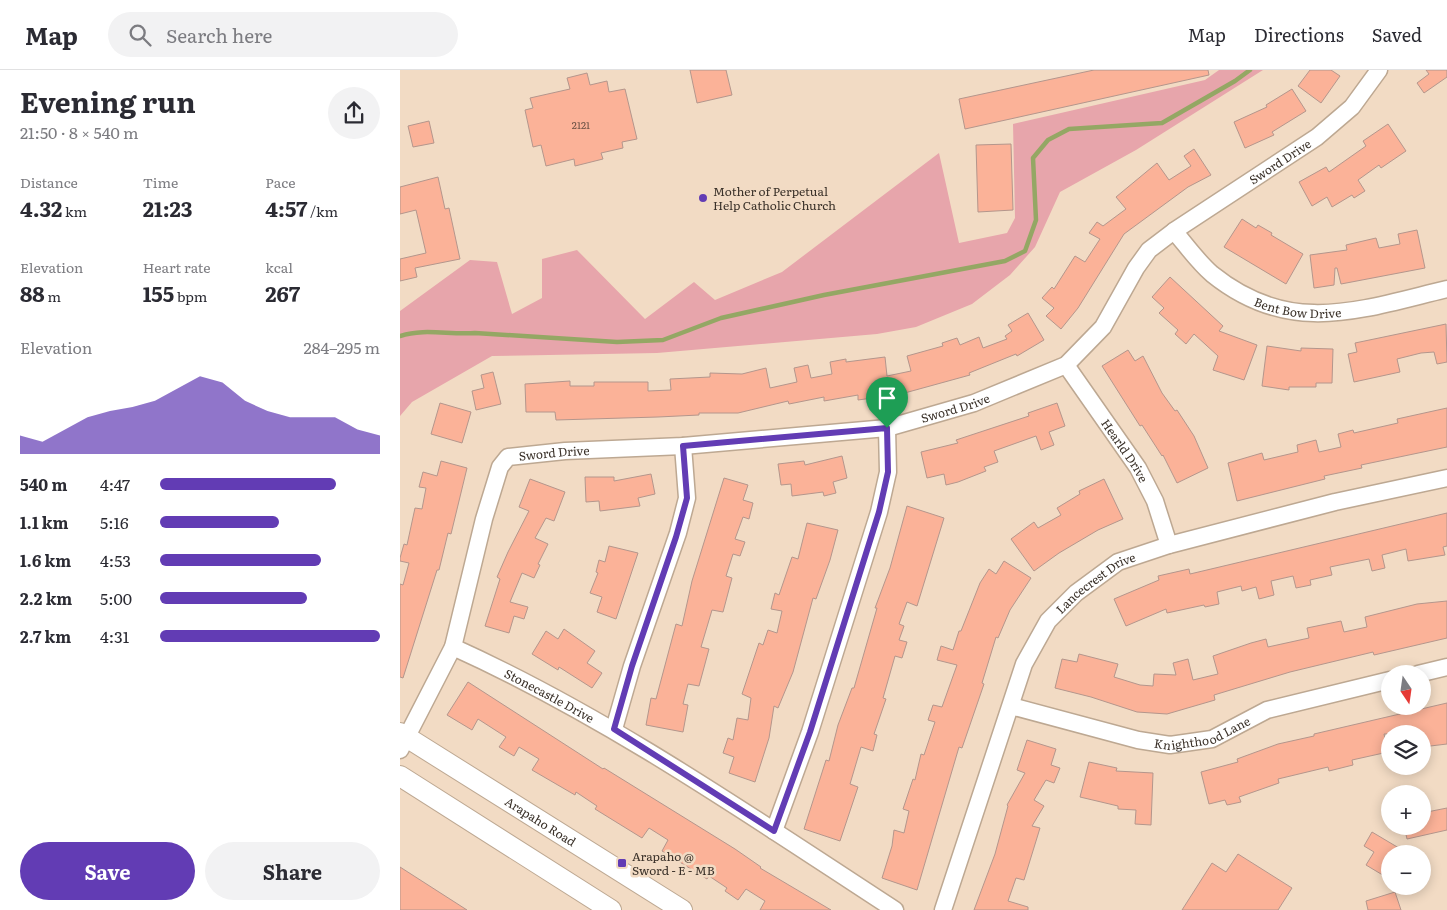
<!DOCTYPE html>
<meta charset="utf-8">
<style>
body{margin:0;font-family:Literata,serif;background:#f2f2f3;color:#2b2b33;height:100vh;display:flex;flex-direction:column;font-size:19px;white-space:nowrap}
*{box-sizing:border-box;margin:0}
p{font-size:16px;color:#7c7c81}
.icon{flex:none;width:28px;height:28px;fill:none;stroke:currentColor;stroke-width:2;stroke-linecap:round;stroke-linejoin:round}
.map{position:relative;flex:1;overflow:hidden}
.panel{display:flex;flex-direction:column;background:#fff;width:400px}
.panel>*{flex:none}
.needle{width:32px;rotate:167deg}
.tools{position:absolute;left:981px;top:595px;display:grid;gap:10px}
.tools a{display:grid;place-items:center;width:50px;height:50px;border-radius:50%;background:#fff;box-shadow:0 2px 12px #0003;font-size:25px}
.pin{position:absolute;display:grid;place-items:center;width:42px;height:42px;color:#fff;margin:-51px -21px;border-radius:50% 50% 50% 0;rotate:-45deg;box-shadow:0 0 5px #0007}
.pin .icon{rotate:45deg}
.round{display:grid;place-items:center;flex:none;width:52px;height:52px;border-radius:26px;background:#f2f2f3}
.head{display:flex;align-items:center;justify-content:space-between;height:85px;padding:0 20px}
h1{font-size:28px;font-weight:700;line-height:38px}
.metrics{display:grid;grid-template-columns:repeat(3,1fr);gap:8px;height:85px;padding:5px 20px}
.metrics div{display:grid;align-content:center}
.metrics b{font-size:21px;font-weight:700}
.metrics small{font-size:14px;font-weight:400}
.metrics p{font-size:14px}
.chart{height:140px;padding:10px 20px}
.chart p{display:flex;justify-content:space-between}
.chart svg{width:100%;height:90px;margin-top:5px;fill:#623cb4;opacity:.7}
.primary-button{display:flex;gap:10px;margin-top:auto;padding:10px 20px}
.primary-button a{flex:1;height:58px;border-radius:30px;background:#623cb4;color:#fff;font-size:20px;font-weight:700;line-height:58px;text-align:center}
.primary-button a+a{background:#f2f2f3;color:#2b2b33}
ul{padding:0 20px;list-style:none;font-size:16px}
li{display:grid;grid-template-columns:80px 60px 1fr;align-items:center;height:38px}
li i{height:12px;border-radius:6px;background:#623cb4}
header{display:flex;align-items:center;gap:30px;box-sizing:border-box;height:70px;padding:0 25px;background:#fff;border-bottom:1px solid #e1e1e2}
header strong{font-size:24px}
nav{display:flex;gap:28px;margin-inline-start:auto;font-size:18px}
.search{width:350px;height:45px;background:#f2f2f3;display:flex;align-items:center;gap:12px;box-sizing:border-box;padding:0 18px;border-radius:28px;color:#7c7c81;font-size:19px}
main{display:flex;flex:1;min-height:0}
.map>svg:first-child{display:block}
</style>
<header>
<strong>Map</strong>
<div class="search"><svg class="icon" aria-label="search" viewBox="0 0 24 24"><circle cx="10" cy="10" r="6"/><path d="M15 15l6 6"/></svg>Search here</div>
<nav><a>Map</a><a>Directions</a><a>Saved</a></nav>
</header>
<main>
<section class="panel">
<div class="head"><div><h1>Evening run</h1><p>21:50 · 8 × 540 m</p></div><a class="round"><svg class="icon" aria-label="share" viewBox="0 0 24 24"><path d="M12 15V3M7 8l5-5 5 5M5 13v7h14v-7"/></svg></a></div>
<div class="metrics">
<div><p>Distance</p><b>4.32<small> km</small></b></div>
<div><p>Time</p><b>21:23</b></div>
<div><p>Pace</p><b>4:57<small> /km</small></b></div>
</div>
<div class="metrics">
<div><p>Elevation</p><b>88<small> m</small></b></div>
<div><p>Heart rate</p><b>155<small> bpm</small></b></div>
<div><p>kcal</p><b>267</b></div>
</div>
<div class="chart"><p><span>Elevation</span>284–295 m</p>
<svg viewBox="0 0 160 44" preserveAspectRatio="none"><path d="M0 44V35L10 38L20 32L30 26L40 23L50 21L60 18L70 12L80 6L90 9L100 18L110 23L120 26L130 26L140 26L150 32L160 35V44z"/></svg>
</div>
<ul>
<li><b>540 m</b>4:47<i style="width:80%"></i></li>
<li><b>1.1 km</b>5:16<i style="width:54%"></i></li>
<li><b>1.6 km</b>4:53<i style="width:73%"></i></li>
<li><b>2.2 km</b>5:00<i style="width:67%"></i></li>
<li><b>2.7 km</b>4:31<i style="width:100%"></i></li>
</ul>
<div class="primary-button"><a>Save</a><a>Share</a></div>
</section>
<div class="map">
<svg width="1047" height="840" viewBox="0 0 1047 840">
<rect width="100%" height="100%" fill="#f2dbc4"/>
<!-- green -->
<path fill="#e7a5ab" d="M819,0H863L736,80L660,122L635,177L610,205L572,234L516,257L477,264L257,283L92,286L12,332L0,346V241L70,190L97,192L112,244L142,228V189L177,180L245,249L294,212L315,230L382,202L539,83L559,173L607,163L615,148L613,54L805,10Z"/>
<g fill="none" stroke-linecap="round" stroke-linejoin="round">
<!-- stream -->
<path stroke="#94a764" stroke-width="4.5" d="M0,266C24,258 49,265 75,263L217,272L263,270L321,248L424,225L605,191L625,181L636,150L633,88L648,70L669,59L762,53L835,11L850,0"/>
</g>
<!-- building -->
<path fill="#fbb298" stroke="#b4968c" d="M290,0H326L332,25L297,33Z
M694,0H808L809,5L565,59L559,29Z
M910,0H931L940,6L921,33L898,16Z
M1026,0H1047V7L1024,23L1017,13L1029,4Z
M187,3L190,15L207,11L209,22L225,19L237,69L222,72L223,78L201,83L203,89L175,96L174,89L146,96L141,75L133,77L125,40L133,38L130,28L170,19L167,8Z
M892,19L906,41L872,62L874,65L845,78L834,52L867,37L866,35Z
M29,51L34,73L13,77L8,56Z
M988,54L1006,81L981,98L979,95L958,110L965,121L954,128L952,125L932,137L927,127L912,136L899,112L926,97L929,102L966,76L963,71Z
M611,74L613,140L578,142L576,75Z
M794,79L811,105L788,117L724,164L678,238L661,259L646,246L654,238L642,228L652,217L654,219L675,186L685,192L700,169L689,163L697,152L703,156L726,139L716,127L757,93L769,110L791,96L784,86Z
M38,107L45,139L49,138L60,189L15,198L17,207L0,211V189L26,183L16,140L0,144V117Z
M842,149L856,158L858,155L872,163L871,165L903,184L886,214L824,177Z
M1017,160L1025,198L941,214L937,198H935L934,215L914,218L910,185L947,180L946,175L976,168L979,178L1000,174L998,164Z
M770,207L823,256L819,261L857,275L844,310L813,300L818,286L794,264L786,274L775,264L778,260L759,243L764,238L752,227Z
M628,243L644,270L617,286L616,284L569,303L570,305L501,324L458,330V325L424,331V327L389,334L388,331L338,343H299V345L258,347L156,350L155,342H126L125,314L170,311V316H194V312H248V321L271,320L270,309L310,307V303L342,304L366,298L370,318L397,312L394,298L408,295L411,308L432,304L430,292L446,289V292L485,287L487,306L511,301L507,286L543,276L542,273L557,268L560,275L579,267L583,278L607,269L605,266L612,261L608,255Z
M1046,254L1047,292L1037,294L1034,282L1021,283L997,289L1000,302L954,312L948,284L957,282L955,273Z
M867,276L901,281V278L933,279L932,313H916V317H889V320L862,316Z
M728,280L735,291L743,286L762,323L775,341L777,340L794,366L808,398L777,413L763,385L762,386L742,355L740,356L702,296Z
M93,302L101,334L76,340L72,321L84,318L81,305Z
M40,333L71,342L62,373L31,364Z
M657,333L665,356L649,362L654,375L641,380L636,366L594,381L598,392L584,397L586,401L558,412L546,415L544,404L527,408L521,382L558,373L556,370L629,346L628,343Z
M1047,338V377L961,395L962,398L924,406L925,409L837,431L828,393L862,383L864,390L898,382L897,375L916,370L919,382L941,377L938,364L953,360L954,363L998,353L997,349Z
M442,386L447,408L433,412L436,423L424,426L423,422L392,426L391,414L381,415L378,394L404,391L405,395Z
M41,391L67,398L51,464L48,463L39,500H37L3,608L0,607V514L3,515L9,493L0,491V488L4,474L7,475L15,438L22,439L26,418L19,417L23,402L37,406Z
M251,404L255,424L238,428L240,436L200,441L199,431L186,432L185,407H214V411Z
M324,408L348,415L343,430L353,433L349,449L343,447L335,469L345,472L340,486L333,484L326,506L332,508L323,542L312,540L301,577L309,579L299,616L288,614L283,634L288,635L283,662L246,655L251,628L256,629L276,554L282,556L292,511Z
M130,409L165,422L154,451L146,448L135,468L148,474L138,494L140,495L134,508L122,503L110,532L128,537L124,549L114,546L109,563L85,556L100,509L97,507L108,482L129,441L119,437Z
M704,409L723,449L698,460L659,483L634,501L611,469L634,452L638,458L661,445L657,438L680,424L679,421Z
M507,436L544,448L517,536L507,532L499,554L504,556L499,570L507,572L502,588L495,586L483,628L486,629L474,664L477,665L473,681L461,677L450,714L458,717L440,771L404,759L426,690L429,691L438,655L452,618H454L477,538H475L490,498Z
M1047,443V476L1043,477L1045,485L1008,491L1006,479L982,485L985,498L972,501L969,489L930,497L932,505L910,510L911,515L896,518L893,506L871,511L874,525L859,529L856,517L842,521L841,516L817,522L819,534L805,537L804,535L767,543L766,539L726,556L714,529L759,510L758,506L789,499L790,504Z
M407,453L438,460L430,490L416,529L413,528L393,602L378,638L374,636L369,668L355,712L329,703L334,687L323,683L328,668L333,670L337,648L348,650L351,628L342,624L359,573L363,575L368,560L377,563L382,541L371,539L375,523L379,525L392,487L398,489Z
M209,476L238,483L216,549L197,542L202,527L190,523L198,503L196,502L199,490L205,492Z
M604,491L631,508L610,540L598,568L596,567L582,613L584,614L562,678L559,677L517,820L482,808L492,776L494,760L504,763L509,741L503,739L513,709L515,710L521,684L524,685L535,652L528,650L533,635L542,637L557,595L537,590L541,576L553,580L559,561H561L580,513L589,499L596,504Z
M1047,531V568L974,585L973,582L890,602L814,625L815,630L767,644L737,642L691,627L655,618L662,589L677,592L679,584L718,594L714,607L740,615L753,616L754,604L776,605L773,593L788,589L793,610L818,604L813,586L851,573L866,569L868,577L909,568L907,558L941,551L944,562L967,557L965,547L1017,534Z
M164,559L195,581L187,593L202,603L192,618L159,597L158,600L132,584L146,561L158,569Z
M68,612L203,699L204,698L335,779L361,797L360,798L431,840H360L365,831L346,819L338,830L325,821L327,818L309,806L307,809L262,781L268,770L249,758L242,768L195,739L197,736L176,722L175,725L132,700L139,689L119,677L114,686L99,677L106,667L78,649L72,660L47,645Z
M1047,633V674L1022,677V664H984L988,682L952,690L953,695L929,701L928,697L878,709L879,713L839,727L841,732L827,735L825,730L809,734L801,702L838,692L837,689L878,674L914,666V664Z
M627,670L656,679L651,695L660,698L654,713L646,710L634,730L644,736L632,756L640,758L624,810L616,808L608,831L628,837V840H574L595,784L608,736L607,735L625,703L617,700Z
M689,692L717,698L716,701L753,703L751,755L735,754L736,740L718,739V736L680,727Z
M1047,738V760L1007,769L1004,756H1022V743Z
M972,762L1009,784H990V800L986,807L966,795L974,782L964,776Z
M838,784L892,818L878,840H782L812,793L826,802Z
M0,797L67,840H0Z
M995,822L1001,840H968L966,831Z"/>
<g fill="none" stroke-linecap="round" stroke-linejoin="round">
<defs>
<g id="minor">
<path id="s1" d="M774,161C786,175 798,192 812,204C890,267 959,240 1047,219"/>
<path id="s2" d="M666,295L738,398L755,431L769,475"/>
<path id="s3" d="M53,577C208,647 352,747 495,840"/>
<path d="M1018,604L1047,597"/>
<path id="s4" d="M611,636L738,670L770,675L812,669L867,640L990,610"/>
<path d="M214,659L232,596L278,463L287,428L283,376"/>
<path id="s5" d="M0,680L53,577L84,449L100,397L108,387L165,381L283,376L487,358L574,333L666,295L703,257L736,198L749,180L774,161L917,67L952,37L979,0"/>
<path d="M374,761L410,662L479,442L488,402L487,358"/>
<path id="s6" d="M543,840L624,594L648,551L676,523L718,492L769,475L935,432L1047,408"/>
</g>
<g id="major">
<path id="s7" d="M0,663L282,840"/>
<path d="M0,706L211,840"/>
</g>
</defs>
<!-- minor casing -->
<use href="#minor" stroke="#bda892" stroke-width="19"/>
<!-- major casing -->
<use href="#major" stroke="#bda892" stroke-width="22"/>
<!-- minor -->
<use href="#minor" stroke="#fff" stroke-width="16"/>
<!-- major -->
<use href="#major" stroke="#fff" stroke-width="20"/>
</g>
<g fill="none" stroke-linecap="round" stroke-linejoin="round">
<defs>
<path id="route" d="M487,358L488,402L479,442L410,662L374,761L214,659L232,596L276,467L287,428L283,376Z"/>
</defs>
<!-- route casing -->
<use href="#route" stroke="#fff" stroke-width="10"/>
<!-- route -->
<use href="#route" stroke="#623cb4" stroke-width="6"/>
</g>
<!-- markers -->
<g fill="#623cb4" stroke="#f2dbc4" stroke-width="2">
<circle cx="303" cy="128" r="5"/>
<rect x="217" y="788" width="10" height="10" rx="2.5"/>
</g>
<g text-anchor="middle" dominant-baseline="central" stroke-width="5" stroke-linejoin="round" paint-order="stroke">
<!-- number labels -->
<g font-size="10" fill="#6a5145">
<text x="181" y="54">2121</text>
</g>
<!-- street labels -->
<g font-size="12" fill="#3a3129" stroke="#f2dbc4">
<text stroke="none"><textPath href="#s5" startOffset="1186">Sword Drive</textPath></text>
<text stroke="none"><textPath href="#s1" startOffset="152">Bent Bow Drive</textPath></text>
<text stroke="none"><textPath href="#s5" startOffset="766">Sword Drive</textPath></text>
<text stroke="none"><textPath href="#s2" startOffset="104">Hearld Drive</textPath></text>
<text stroke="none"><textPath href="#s5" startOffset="361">Sword Drive</textPath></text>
<text stroke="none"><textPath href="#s6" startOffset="370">Lancecrest Drive</textPath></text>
<text stroke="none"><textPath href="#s3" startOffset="108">Stonecastle Drive</textPath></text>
<text stroke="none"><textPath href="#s4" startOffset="198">Knighthood Lane</textPath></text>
<text stroke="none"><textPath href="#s7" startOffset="166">Arapaho Road</textPath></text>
</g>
<!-- poi labels -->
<g font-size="12" fill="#3a3129" stroke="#f2dbc4" text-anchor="start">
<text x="313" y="121">Mother of Perpetual<tspan x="313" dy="14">Help Catholic Church</tspan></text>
<text x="232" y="786">Arapaho @<tspan x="232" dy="14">Sword - E - MB</tspan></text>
</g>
</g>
</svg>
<div class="tools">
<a><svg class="needle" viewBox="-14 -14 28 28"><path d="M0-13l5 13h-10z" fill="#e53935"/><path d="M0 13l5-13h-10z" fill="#7c7c81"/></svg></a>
<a><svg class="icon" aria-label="layers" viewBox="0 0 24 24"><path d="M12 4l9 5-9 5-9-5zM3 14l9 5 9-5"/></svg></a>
<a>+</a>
<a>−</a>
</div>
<div class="pin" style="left:487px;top:358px;background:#1e9e55"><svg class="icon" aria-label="arrive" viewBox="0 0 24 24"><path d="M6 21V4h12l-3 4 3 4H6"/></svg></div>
</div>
</main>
